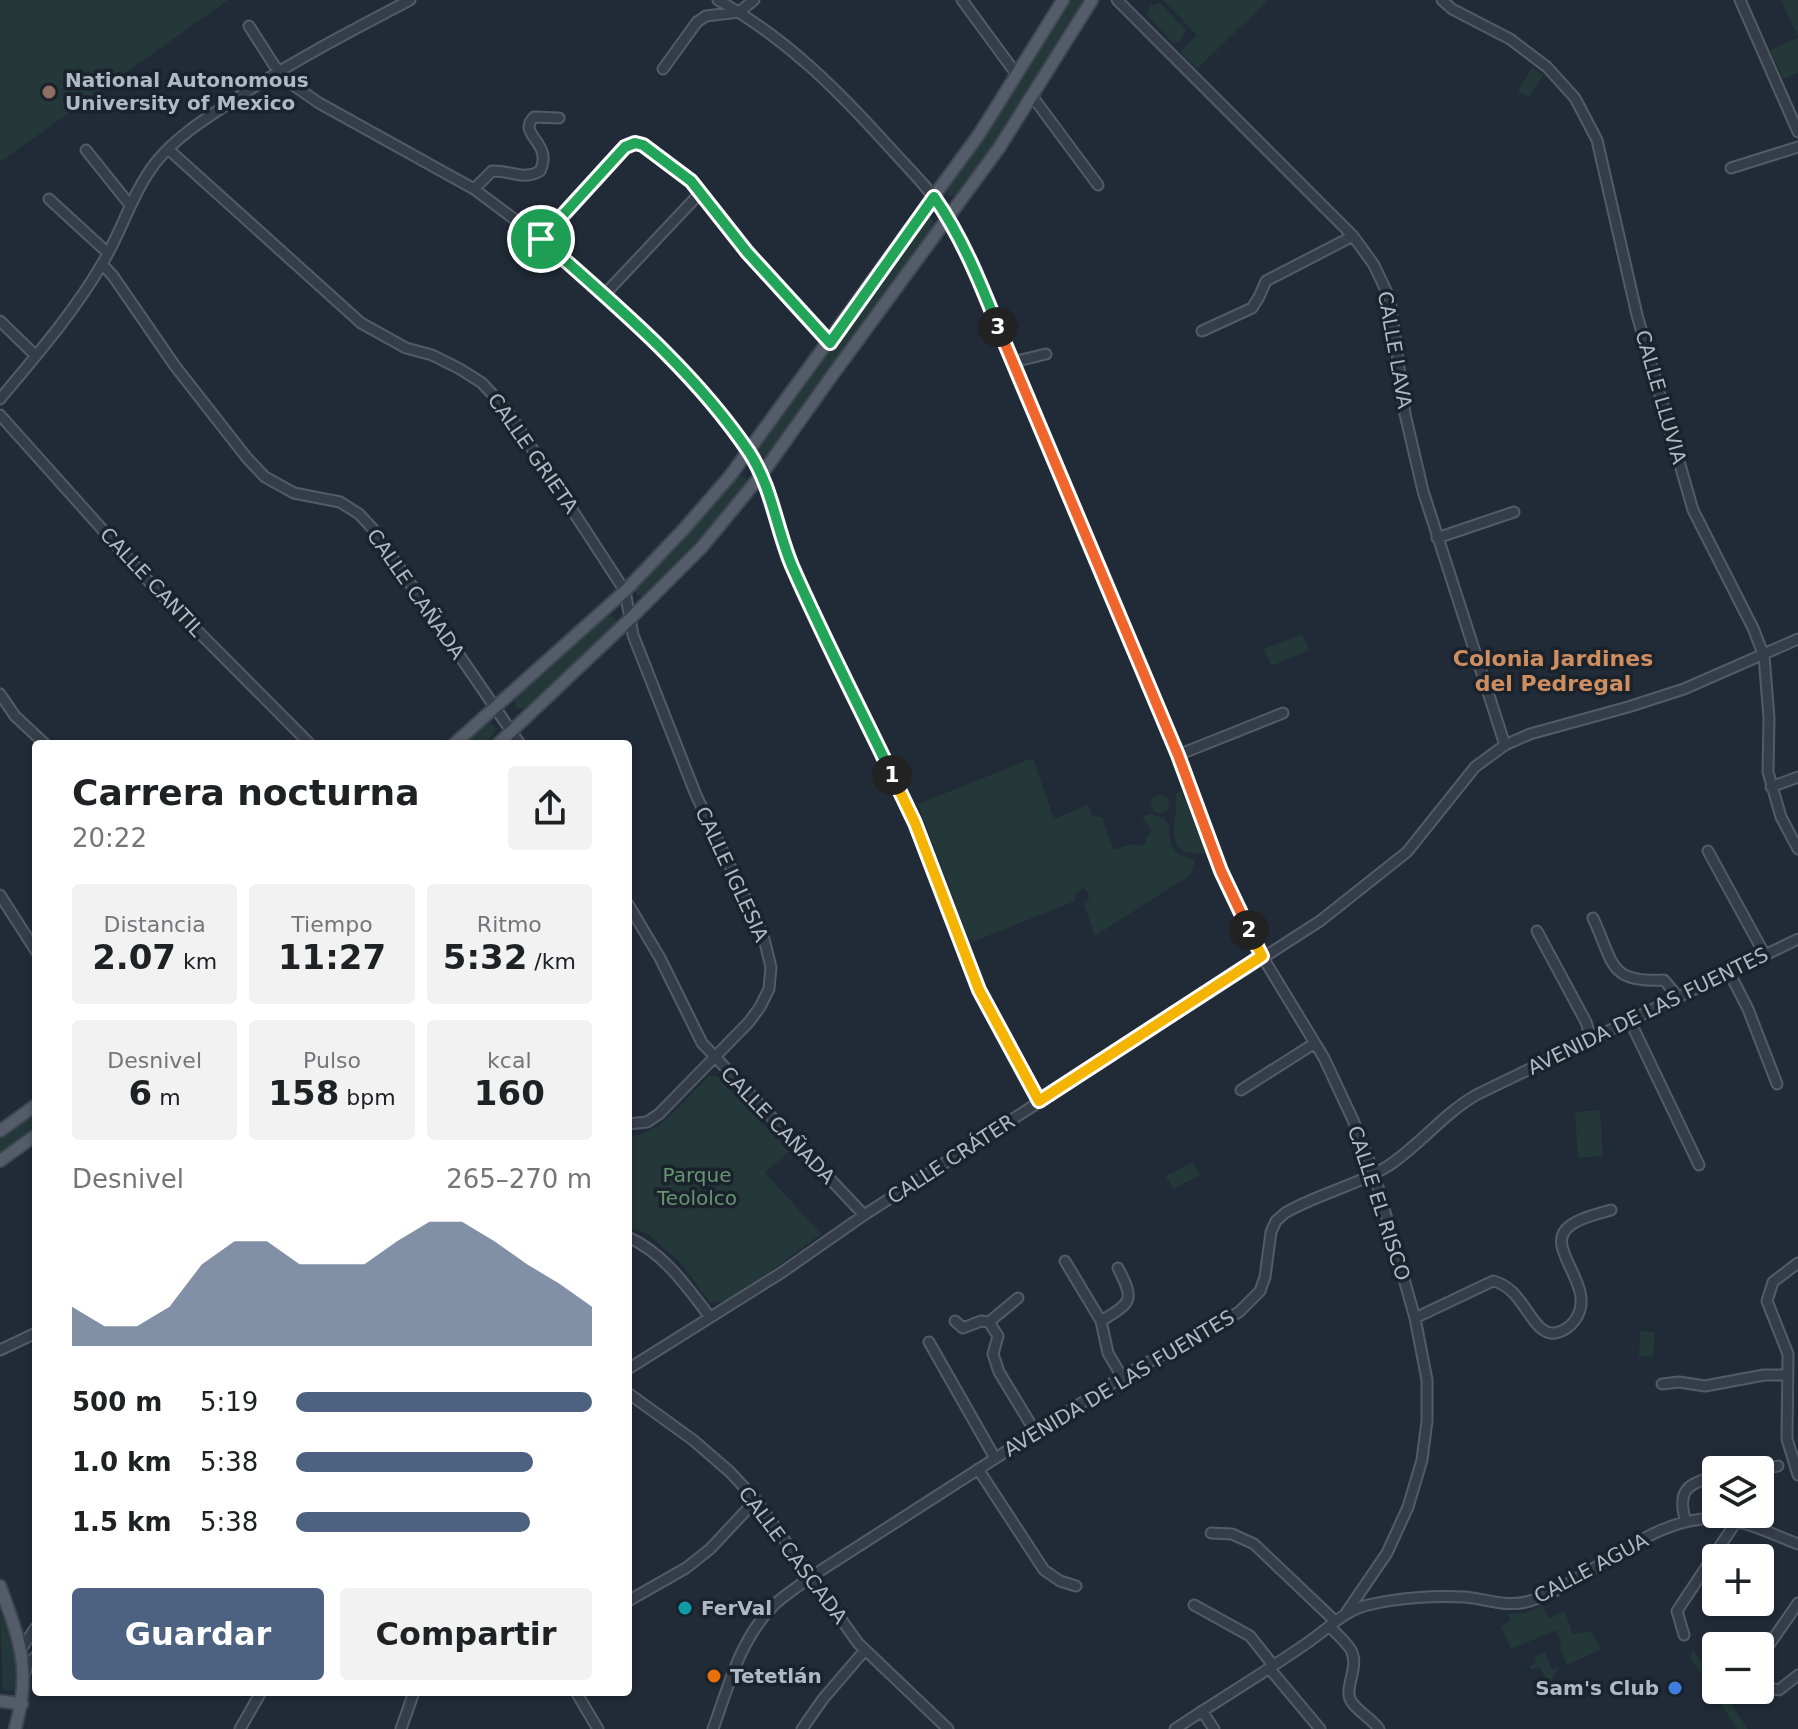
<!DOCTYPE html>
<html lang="es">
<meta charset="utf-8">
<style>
body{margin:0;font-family:"DejaVu Sans",sans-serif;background:#f2f2f2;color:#202124;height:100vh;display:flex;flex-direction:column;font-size:30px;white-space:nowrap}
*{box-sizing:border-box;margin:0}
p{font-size:26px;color:#757577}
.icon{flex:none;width:44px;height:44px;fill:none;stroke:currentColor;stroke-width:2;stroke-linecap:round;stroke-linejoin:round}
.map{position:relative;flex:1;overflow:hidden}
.sheet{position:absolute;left:32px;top:740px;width:600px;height:956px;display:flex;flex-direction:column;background:#fff;border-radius:8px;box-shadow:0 2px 6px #0004}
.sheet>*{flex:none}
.fabs{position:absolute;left:1702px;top:1456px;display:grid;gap:16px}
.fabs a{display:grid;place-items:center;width:72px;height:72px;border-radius:8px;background:#fff;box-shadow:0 2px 6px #0004;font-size:40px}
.pin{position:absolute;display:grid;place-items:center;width:68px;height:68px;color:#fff;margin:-34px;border:4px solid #fff;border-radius:50%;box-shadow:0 2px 8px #0007}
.km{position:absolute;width:40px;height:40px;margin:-20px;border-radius:50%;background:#222;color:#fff;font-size:22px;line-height:40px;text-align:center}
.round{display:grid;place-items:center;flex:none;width:84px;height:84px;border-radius:8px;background:#f2f2f2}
.summary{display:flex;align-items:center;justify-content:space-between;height:136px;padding:0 40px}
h1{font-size:36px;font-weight:700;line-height:60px}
.figures{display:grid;grid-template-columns:repeat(3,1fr);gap:12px;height:136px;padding:8px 40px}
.figures div{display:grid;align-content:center;border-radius:8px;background:#f2f2f2;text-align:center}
.figures b{font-size:34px;font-weight:700}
.figures small{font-size:22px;font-weight:400}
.figures p{font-size:22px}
.chart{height:224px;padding:16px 40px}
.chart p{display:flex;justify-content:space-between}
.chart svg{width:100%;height:144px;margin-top:8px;fill:#4d6281;opacity:.7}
.primary-button{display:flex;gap:16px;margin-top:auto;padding:16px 40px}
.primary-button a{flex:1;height:92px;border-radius:8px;background:#4d6281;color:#fff;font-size:32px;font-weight:700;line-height:92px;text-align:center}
.primary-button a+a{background:#f2f2f2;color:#202124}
ul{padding:0 40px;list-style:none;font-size:26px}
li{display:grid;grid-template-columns:128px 96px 1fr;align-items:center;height:60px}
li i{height:20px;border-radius:10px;background:#4d6281}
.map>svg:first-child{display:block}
</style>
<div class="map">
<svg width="1798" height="1729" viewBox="0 0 1798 1729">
<rect width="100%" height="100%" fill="#212b37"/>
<!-- green -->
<path fill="#243839" d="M0,0H228L0,162Z
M1070,0H1085L994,144L956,195L949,196L947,188L983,138Z
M1163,0H1268L1197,69L1180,52L1197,35Z
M1781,0H1798V73L1783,79L1770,50L1798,38Z
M1160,3L1186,30L1180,41L1173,43L1147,15L1150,6Z
M1532,68L1543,75L1529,98L1518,91Z
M929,217L936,224L766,458L757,455L761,443Z
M741,475L747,479V484L701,539L648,593L643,596L637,595L635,590L735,479Z
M613,616L616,621L615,625L531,703L523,709L516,708L514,698L605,618Z
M1302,634L1309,650L1271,666L1264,649Z
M490,722L497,729L486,744H462Z
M1033,758L1054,819L1088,805L1092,816L1102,817L1113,850L1133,844L1141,846L1146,843V837L1152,831L1142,817L1151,814L1164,819L1169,825C1171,848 1170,853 1195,860L1190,875L1095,936L1084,903L1089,899L1088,892L1083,888L1076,893L1075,901L970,943L918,804Z
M1181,791L1207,854L1184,852C1164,837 1181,814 1175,794Z
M1151 804a9 9 0 1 1 18 0a9 9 0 1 1-18 0Z
M709,1076H717L789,1151L765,1173L821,1234L730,1301L710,1302L681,1263L648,1234L628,1227V1136C660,1137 687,1095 709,1076Z
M1600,1110L1603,1156L1578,1158L1575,1112Z
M36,1113V1128L0,1153V1139Z
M1193,1162L1200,1175L1173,1189L1166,1176Z
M1640,1331L1655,1332L1653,1357L1639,1356Z
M1542,1605L1549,1618L1565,1611L1572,1634L1591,1631L1601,1649L1567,1665L1559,1646L1562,1644L1556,1630L1511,1649L1501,1626L1511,1620L1508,1614L1526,1613Z
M0,1611L15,1655L16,1691L3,1690Z
M1693,1650L1716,1683V1690H1721L1748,1729H1737L1690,1657Z
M1545,1652L1552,1669L1560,1666L1551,1680L1560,1686L1546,1679L1540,1667L1531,1670L1530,1666L1537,1663L1534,1657Z"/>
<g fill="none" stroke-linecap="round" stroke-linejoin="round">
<defs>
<path id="minor" d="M718,0C786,38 838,90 890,148C909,169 930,189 945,213C956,228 963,246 971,262L1178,755L1221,871L1262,956L1324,1058L1353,1120L1374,1173L1415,1318L1427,1380V1421L1422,1460L1408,1507L1387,1553L1346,1613
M962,0L1017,75
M1117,0L1353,236L1374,265L1390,299L1405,414L1423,491L1505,745
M1442,0L1452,9L1510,39L1547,67L1575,98L1597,140L1637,315L1693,510L1753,628L1764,656L1769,718L1768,772L1781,817L1798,849
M1740,0L1798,132
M249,26L274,65L293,85L319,103L474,189L541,239L644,332L716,407L762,474L791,564L915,823L979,990L1039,1101
M663,69L697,22L706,16L739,12L754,0
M1032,96L1098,185
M168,149L361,323L406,348L432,355L460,369L482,383L507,410L625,591L633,635L696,795L763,935L771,967L769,989L760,1007L749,1022L659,1114L647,1122L628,1124
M86,150L130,205
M1731,168L1798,147
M474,189L492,171C510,170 523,181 540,171C554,142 516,135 534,117L559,118
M49,199L108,253
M541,239L625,147L635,143L643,145L691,181L747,252L830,343
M102,264L113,276L175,366L247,458L265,477L294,493L340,502L359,514L373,529L520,744
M604,295L701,192
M0,321L36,356
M1202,331L1252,308L1259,297L1266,281L1353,236
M1013,362L1046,354
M0,399C36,356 74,312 102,264C122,231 132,193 156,162C176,137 205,119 231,102C289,63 349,32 410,0
M0,415L153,586L310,744
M1437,538L1514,512
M0,694L15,716L45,744
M1178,755L1283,713
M1771,787L1798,777
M1708,851L1765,955
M0,895L36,951
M628,904L660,958L702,1043L864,1215
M1593,918C1614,963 1608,983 1664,980L1678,997
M1537,931L1586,1022L1591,1038
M1729,972L1748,1009L1777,1084
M1629,1019L1699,1165
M1241,1090L1315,1043
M628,1237C665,1254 686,1286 710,1317
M1065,1261L1101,1321L1108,1353L1122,1377
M1798,1263L1773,1282L1767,1301L1788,1354L1787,1439L1798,1475
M1415,1318L1493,1281C1525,1288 1531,1336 1555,1333C1563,1332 1571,1326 1575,1320C1600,1286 1539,1246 1571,1225C1582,1217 1598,1214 1611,1210
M955,1321L963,1328L981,1321L989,1322L1018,1298
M1101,1321C1132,1302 1135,1301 1118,1268
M989,1322L998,1336L993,1354L999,1372L1036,1433
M929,1342L995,1458
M0,1350L36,1333
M628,1369L781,1273L864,1215L1320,921L1407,852L1475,767L1505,745L1530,734L1628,707L1684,689L1798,639
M1662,1384L1679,1382L1705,1386L1764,1375H1787
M628,1393L693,1440L730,1472L756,1500L858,1643L948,1729
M978,1469L1044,1570L1060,1581L1076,1586
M1758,1470L1778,1466
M1686,1522C1676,1491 1688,1482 1716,1477
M1211,1533L1232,1534L1254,1544L1335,1621
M628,1601L686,1568L710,1549L756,1500
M1194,1605L1250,1636L1273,1665
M1329,1626C1336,1633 1345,1641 1351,1650C1360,1668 1343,1688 1351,1701C1358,1712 1371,1718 1379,1729
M1684,1635L1677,1611L1736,1522
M22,1648L36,1627
M1760,1658L1798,1603
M1269,1668L1320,1729
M24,1675L28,1665L36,1656
M1760,1682L1769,1688L1779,1690L1798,1675
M576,1692L598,1729
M1202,1711L1214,1729
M240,1729L261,1692
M401,1729L414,1692
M713,1729C729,1685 740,1639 774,1605C784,1595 798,1587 809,1578L1122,1377L1239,1312L1260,1291L1265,1277L1271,1232L1276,1221L1285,1213C1317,1194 1356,1186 1388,1166C1420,1145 1442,1115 1476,1095L1798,939
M802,1729L823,1699L865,1650
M1175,1729C1218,1700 1264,1673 1307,1643C1328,1629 1343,1611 1368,1605C1398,1598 1435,1595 1465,1597C1488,1599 1507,1608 1530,1601C1593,1581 1654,1511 1723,1519C1749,1522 1774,1535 1798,1544"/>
<path id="major" d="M454,744L625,591L684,529L730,476L980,133L1063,0
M498,744L631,618L702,547L762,474L831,377L999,148L1092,0
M0,1131L36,1105
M0,1161L36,1135
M0,1586C20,1642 32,1669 15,1729
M0,1701L22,1704"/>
</defs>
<!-- minor casing -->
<use href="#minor" stroke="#525b66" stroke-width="13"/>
<!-- major casing -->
<use href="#major" stroke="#3e4651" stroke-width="15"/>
<!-- minor -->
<use href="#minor" stroke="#353d48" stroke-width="9"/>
<!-- major -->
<use href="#major" stroke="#535c68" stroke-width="11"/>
</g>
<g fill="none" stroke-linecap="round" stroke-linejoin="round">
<defs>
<path id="split-1" d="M541,239C615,305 693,369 749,452C772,487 776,528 792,566C823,637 859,706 892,775"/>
<path id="split-2" d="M892,775L915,823L979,990L1039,1101L1262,956L1249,930"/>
<path id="split-3" d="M998,327L1178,755L1221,871L1249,930"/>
<path id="split-4" d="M541,239L625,147L635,143L643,145L691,181L747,252L830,343L934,197C962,237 980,282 998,327"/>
</defs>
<!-- split-1 casing -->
<use href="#split-1" stroke="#fff" stroke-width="16"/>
<!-- split-2 casing -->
<use href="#split-2" stroke="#fff" stroke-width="16"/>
<!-- split-3 casing -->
<use href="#split-3" stroke="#fff" stroke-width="16"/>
<!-- split-4 casing -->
<use href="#split-4" stroke="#fff" stroke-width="16"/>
<!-- split-1 -->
<use href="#split-1" stroke="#22a559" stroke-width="10"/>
<!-- split-2 -->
<use href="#split-2" stroke="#f5b400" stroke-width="10"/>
<!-- split-3 -->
<use href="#split-3" stroke="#f0652b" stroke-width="10"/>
<!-- split-4 -->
<use href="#split-4" stroke="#22a559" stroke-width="10"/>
</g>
<!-- markers -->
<circle fill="#8d6e63" stroke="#1a222c" stroke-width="3" cx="49" cy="92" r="8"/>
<circle fill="#0f9aa8" stroke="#1a222c" stroke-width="3" cx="685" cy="1608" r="8"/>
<circle fill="#e8710a" stroke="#1a222c" stroke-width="3" cx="714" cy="1676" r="8"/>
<circle fill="#3f7fe0" stroke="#1a222c" stroke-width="3" cx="1675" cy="1688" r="8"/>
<g text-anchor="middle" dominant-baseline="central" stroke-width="7" stroke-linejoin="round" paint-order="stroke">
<!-- poi labels -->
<g font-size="20" font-weight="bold" fill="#afb8c4" stroke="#1a222c" text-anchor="start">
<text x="65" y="80">National Autonomous<tspan x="65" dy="23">University of Mexico</tspan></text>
<text x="701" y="1608">FerVal</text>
<text x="730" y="1676">Tetetlán</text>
<text x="1659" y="1688" text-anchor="end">Sam's Club</text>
</g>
<!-- street labels -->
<g font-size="20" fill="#afb8c4" stroke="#1a222c">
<text transform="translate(1395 350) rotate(80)">CALLE LAVA</text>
<text transform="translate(1661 397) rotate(74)">CALLE LLUVIA</text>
<text transform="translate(533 453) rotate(55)">CALLE GRIETA</text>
<text transform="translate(152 582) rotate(47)">CALLE CANTIL</text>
<text transform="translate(416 594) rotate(55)">CALLE CAÑADA</text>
<text transform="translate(732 874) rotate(65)">CALLE IGLESIA</text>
<text transform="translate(1648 1011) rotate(-26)">AVENIDA DE LAS FUENTES</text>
<text transform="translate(778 1125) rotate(46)">CALLE CAÑADA</text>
<text transform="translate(951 1159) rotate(-33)">CALLE CRÁTER</text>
<text transform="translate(1379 1203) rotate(72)">CALLE EL RISCO</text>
<text transform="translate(1119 1383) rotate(-31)">AVENIDA DE LAS FUENTES</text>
<text transform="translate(793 1555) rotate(53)">CALLE CASCADA</text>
<text transform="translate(1591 1568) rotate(-28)">CALLE AGUA</text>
</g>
<!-- park labels -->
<g font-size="20" fill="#689471" stroke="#1a222c">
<text x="697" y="1175">Parque<tspan x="697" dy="23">Teololco</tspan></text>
</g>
<!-- neighbourhood labels -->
<g font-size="22" font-weight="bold" fill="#cf8e60" stroke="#1a222c">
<text x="1553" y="658">Colonia Jardines<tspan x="1553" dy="25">del Pedregal</tspan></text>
</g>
</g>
</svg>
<div class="fabs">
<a><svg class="icon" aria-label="layers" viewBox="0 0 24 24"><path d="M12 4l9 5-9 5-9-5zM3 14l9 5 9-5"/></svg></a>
<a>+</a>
<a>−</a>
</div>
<div class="pin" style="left:541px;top:239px;background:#1e9e55"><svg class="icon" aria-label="arrive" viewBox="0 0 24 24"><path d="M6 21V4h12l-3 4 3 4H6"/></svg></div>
<b class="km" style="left:892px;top:775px">1</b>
<b class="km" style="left:1249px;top:930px">2</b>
<b class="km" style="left:998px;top:327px">3</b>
<section class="sheet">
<div class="summary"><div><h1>Carrera nocturna</h1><p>20:22</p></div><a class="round"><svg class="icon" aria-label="share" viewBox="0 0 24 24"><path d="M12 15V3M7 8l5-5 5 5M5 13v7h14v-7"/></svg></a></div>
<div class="figures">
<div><p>Distancia</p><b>2.07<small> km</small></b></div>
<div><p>Tiempo</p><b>11:27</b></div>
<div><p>Ritmo</p><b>5:32<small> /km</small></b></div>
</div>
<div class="figures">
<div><p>Desnivel</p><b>6<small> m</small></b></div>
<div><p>Pulso</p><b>158<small> bpm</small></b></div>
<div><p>kcal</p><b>160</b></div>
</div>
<div class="chart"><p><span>Desnivel</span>265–270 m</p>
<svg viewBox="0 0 160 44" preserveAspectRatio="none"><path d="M0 44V32L10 38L20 38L30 32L40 19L50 12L60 12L70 19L80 19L90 19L100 12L110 6L120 6L130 12L140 19L150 25L160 32V44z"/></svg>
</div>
<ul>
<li><b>500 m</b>5:19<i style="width:100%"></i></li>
<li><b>1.0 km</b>5:38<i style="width:80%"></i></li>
<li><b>1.5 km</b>5:38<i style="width:79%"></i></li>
</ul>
<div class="primary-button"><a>Guardar</a><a>Compartir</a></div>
</section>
</div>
